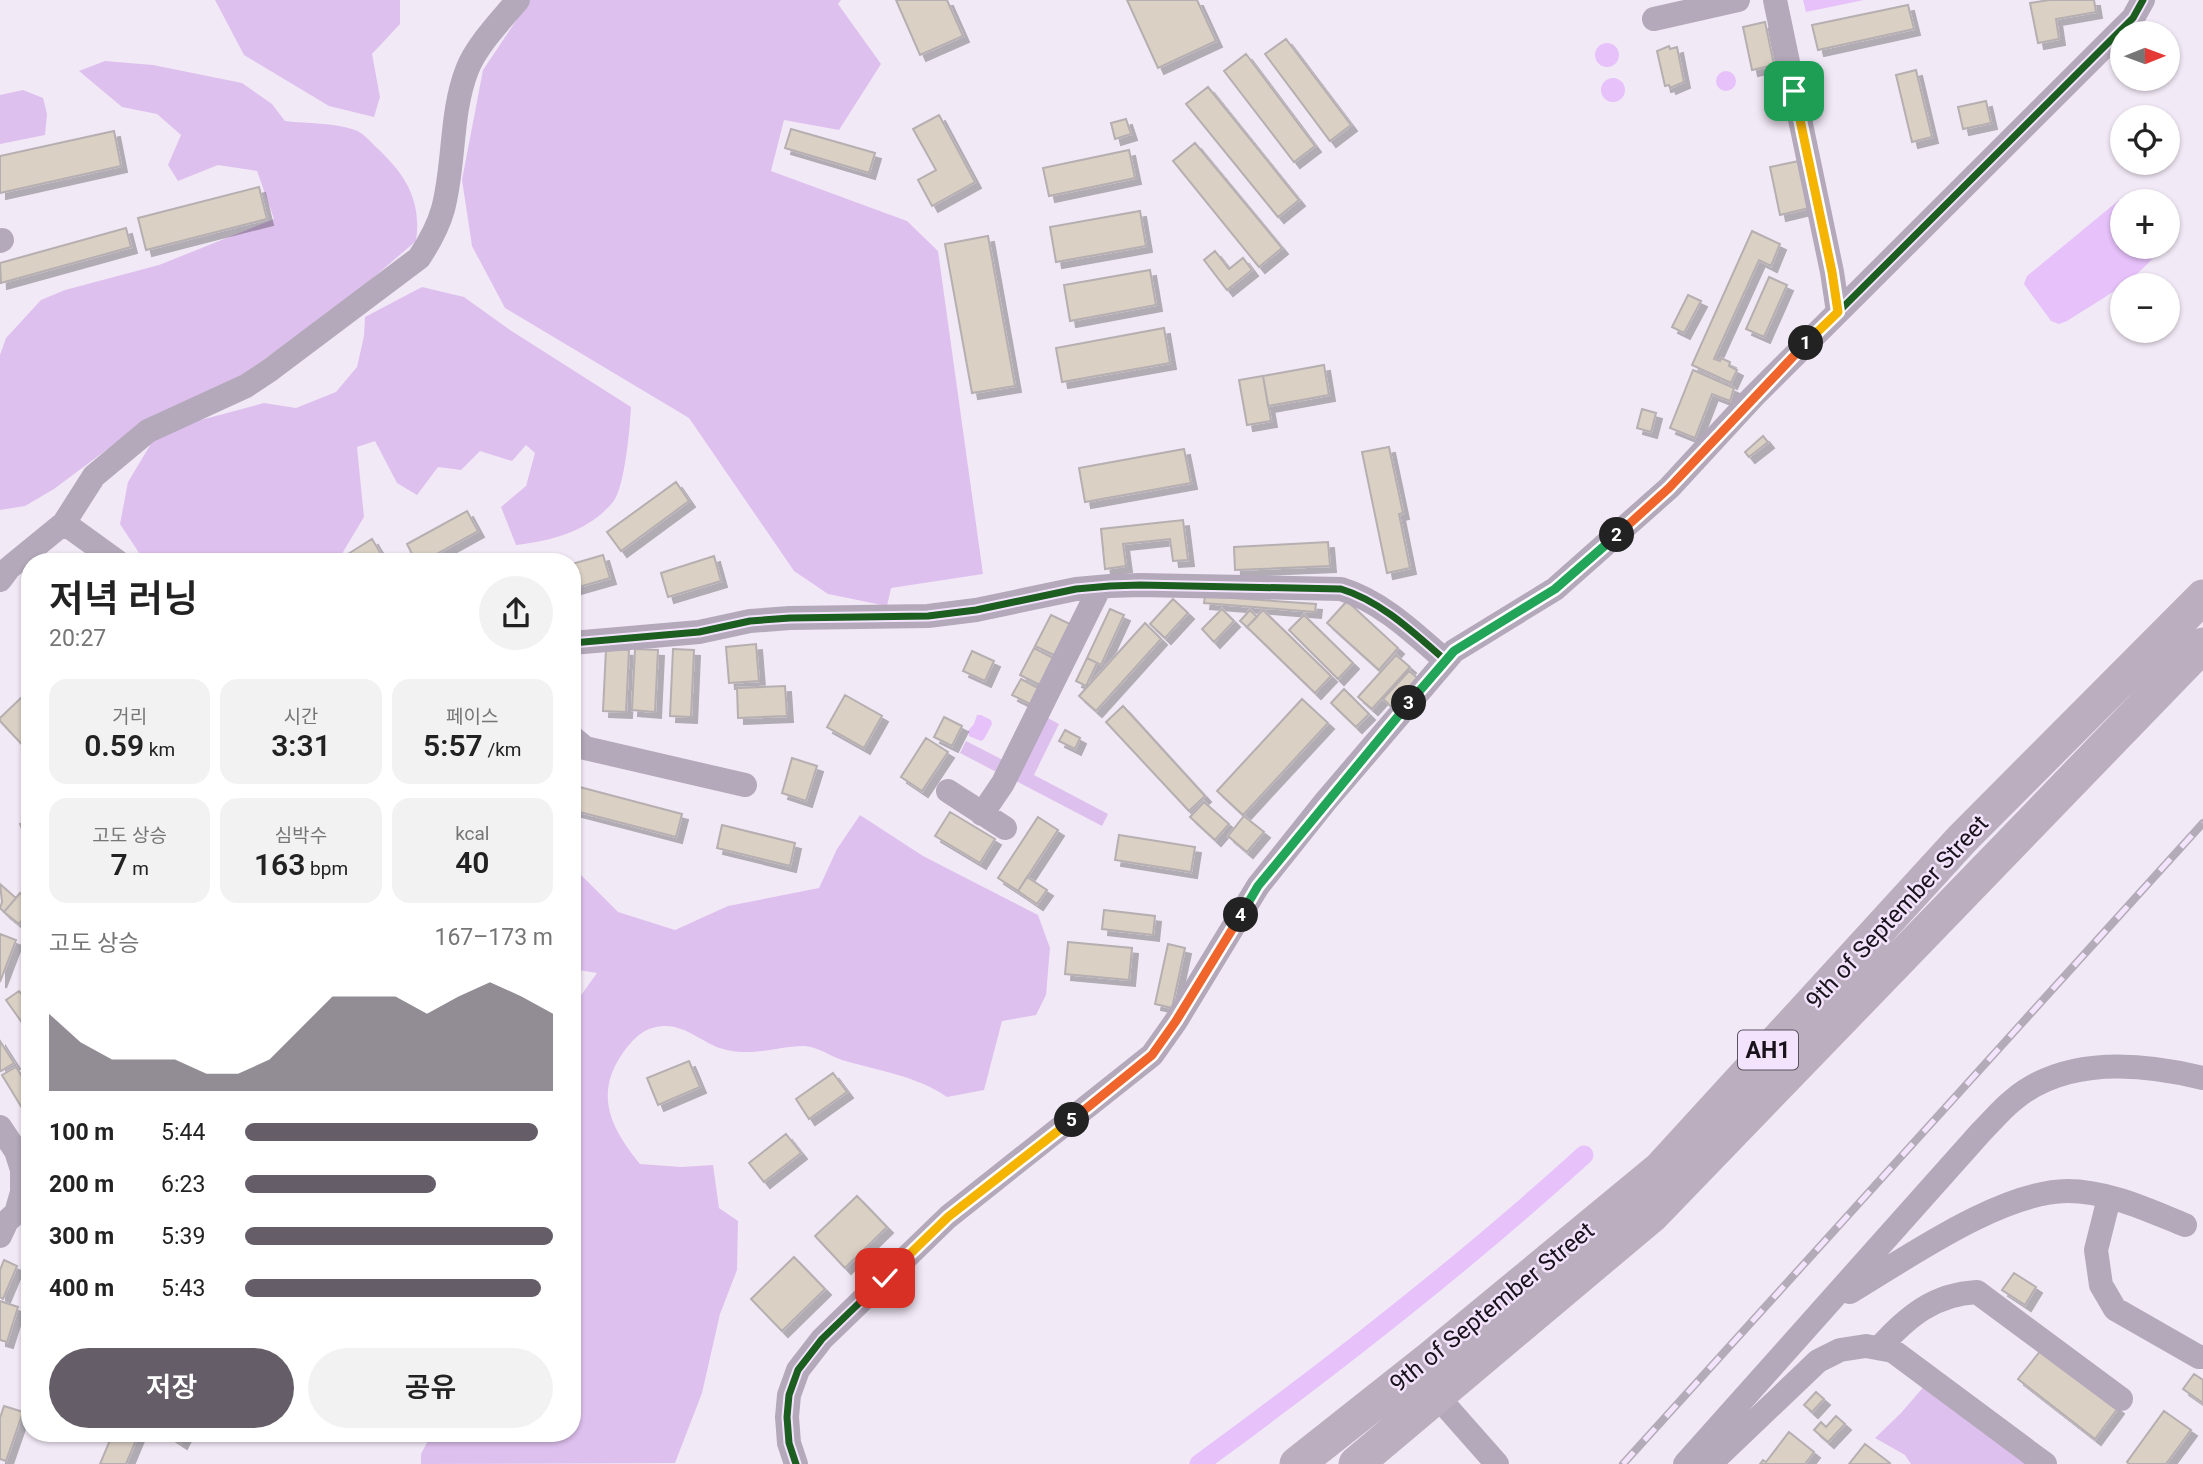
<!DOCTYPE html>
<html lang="ko">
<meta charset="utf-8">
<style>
body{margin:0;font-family:Roboto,"Noto Sans KR",sans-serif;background:#f2f2f2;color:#222;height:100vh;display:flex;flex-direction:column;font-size:26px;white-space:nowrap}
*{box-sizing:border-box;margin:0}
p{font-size:23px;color:#767676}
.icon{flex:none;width:38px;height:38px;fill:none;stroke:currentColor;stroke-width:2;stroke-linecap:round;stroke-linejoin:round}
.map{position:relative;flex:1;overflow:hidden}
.panel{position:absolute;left:21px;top:553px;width:560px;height:889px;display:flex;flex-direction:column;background:#fff;border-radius:28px;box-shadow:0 2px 5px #0004}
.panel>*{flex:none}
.needle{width:46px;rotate:89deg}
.buttons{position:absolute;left:2110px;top:21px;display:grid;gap:14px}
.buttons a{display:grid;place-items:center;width:70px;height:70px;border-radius:50%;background:#fff;box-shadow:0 2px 5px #0004;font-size:35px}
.pin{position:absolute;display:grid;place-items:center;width:60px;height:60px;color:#fff;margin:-30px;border-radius:14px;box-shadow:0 4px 10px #0006}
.km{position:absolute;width:35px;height:35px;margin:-18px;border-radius:50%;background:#222;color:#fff;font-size:19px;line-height:35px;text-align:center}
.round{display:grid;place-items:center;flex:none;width:74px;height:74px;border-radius:37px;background:#f2f2f2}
.head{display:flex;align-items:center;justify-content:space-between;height:119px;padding:0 28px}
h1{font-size:38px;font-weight:600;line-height:52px}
.stats{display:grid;grid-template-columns:repeat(3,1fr);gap:10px;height:119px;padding:7px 28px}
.stats div{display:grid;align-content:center;border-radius:18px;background:#f2f2f2;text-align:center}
.stats b{font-size:30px;font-weight:600}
.stats small{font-size:19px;font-weight:400}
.stats p{font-size:19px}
.chart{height:196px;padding:14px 28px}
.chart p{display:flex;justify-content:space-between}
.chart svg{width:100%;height:126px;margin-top:7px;fill:#655e68;opacity:.7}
.button{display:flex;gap:14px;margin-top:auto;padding:14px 28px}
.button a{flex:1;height:80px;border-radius:42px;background:#655e68;color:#fff;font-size:28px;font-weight:600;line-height:80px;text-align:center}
.button a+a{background:#f2f2f2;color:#222}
ul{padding:0 28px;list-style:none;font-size:23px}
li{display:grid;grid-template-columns:112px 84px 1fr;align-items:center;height:52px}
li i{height:18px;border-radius:9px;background:#655e68}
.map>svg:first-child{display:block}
</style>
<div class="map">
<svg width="2203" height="1464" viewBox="0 0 2203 1464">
<defs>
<filter id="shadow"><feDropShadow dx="6" dy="6" stdDeviation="0" flood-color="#0004"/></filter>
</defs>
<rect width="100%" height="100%" fill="#f2e9f6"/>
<!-- forest -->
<path fill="#dec0ee" d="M215,0H400V24L372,54L380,97L374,117L329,106L244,55Z
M530,0H841L838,4L881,64L839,130L784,120L771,171L907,221L938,251L983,574L891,588L887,606L828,594L794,571L689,418L505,308L472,246L462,180L483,70Z
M105,61L153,65L242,83L272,104L285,121C308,124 333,122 355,130C363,133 370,141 376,147C405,174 422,200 416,241L332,313L231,382L125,436L54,489L25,506L0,510V355L6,338L41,300L65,290L159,265L274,219L257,171L218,165L178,181L168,165L181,135L157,114L122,107L79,71Z
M23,90L43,98L47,114L45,135L0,144V95Z
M422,287L464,297L510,330L631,407C630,427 625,487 613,502C589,531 552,541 516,545L501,507L526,486L535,453L526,445L512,461L480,451L461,470L438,467L417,495L397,483L375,441L357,447L364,517L337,562H145L120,524L128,482L152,442L182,425L264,403L296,408L336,392L357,367L364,336L365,317Z
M1044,716L1059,724L1034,775L1108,814L1102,826L1012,779Z
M966,741L1001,759L1004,776L960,753Z
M860,815L923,856L1038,915L1050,948L1046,995L1036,1015L1002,1021L984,1090L947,1097C915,1075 878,1071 842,1060C830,1056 815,1045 802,1046C775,1047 752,1057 723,1049C704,1044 686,1025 664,1026C645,1027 636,1036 625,1050C593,1093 610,1127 640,1164L681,1167L713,1165L719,1208L738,1221L737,1270L720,1314L702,1393L675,1463L421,1464V1454L432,1433H572V998H579L597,973L572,969V866L618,912L675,930L728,906L819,888L837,849Z
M1926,1384L2031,1464H1911L1905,1455L1875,1438L1901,1413Z"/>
<!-- water -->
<path fill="#e6c1fa" d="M1803,0H1864L1806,12Z
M1595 55a12 12 0 1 1 24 0a12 12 0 1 1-24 0Z
M1716 81a10 10 0 1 1 20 0a10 10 0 1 1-20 0Z
M1601 90a12 12 0 1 1 24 0a12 12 0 1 1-24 0Z
M2124,196L2131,198L2134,201H2123V247H2162C2138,280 2101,299 2067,321L2059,324L2051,321L2024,284L2027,276Z
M977,715H981L991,720L992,724L984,739L981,741L969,736L968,731L974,724Z"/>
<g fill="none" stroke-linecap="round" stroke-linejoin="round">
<!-- canal -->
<path stroke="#e6c1fa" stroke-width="19" d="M1199,1464C1332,1367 1462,1266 1584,1155"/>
</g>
<!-- building -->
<path fill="#dbd0c4" stroke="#b6afb1" stroke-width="2" filter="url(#shadow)" d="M896,0H947L963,36L920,55Z
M1127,0H1197L1216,41L1158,68Z
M2049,0H2094L2096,12L2056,19L2059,39L2038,43L2030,3Z
M1908,5L1914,29L1818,50L1812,25Z
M1765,22L1774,65L1752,70L1743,27Z
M1286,39L1351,125L1330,141L1265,54Z
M1669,46L1670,49L1677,47L1684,82L1670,88L1669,85L1665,86L1657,51Z
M1246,54L1315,146L1294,162L1224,71Z
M1916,70L1932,137L1912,142L1896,75Z
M1208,87L1299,200L1278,217L1186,104Z
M1986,101L1991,123L1963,129L1958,107Z
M939,115L975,182L932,206L918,180L936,170L913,129Z
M1126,119L1131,134L1115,139L1111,123Z
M791,129L875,153L869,173L785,148Z
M114,131L121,166L0,193V156Z
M1195,143L1282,248L1259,267L1173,161Z
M1129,150L1135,178L1049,196L1043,168Z
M1799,161L1809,208L1780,215L1770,167Z
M259,187L267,219L146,250L138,218Z
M1140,211L1146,246L1056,262L1050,227Z
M126,228L131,247L1,283L0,263Z
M1752,231L1780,244L1771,266L1759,260L1714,359L1720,361L1721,358L1730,362L1729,366L1737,370L1731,383L1692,365Z
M988,236L1015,386L972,393L945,244Z
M1215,251L1229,269L1243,258L1252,270L1227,290L1204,260Z
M1150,270L1156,305L1070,321L1064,285Z
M1769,277L1787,285L1764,337L1746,329Z
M1688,295L1701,301L1684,333L1672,327Z
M1164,328L1170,363L1062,382L1056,348Z
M1324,365L1329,395L1268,406L1263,376Z
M1693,370L1734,388L1730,401L1712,394L1695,438L1670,428Z
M1263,376L1271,421L1247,425L1239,380Z
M1642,409L1656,413L1651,432L1637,428Z
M1763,436L1768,442L1749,457L1745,452Z
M1389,447L1403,513L1399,514L1410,568L1387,573L1362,452Z
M1184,449L1191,483L1085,502L1079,468Z
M676,482L689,501L621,551L607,532Z
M467,511L478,531L422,562H416L407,544Z
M1183,520L1188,560L1173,561L1170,539L1123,544L1126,566L1105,569L1101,529Z
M372,539L386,562H352L348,554Z
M1328,542L1330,566L1235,570L1234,547Z
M603,555L610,578L572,589V564Z
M714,556L721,581L668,597L661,573Z
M1205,596L1316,604L1315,612L1204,603Z
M1173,599L1188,613L1165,638L1150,624Z
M1347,601L1398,648L1379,670L1327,623Z
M1110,609L1124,615L1101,665L1087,658Z
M1222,609L1234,621L1214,642L1202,629Z
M1250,610L1257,617L1247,627L1240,621Z
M1263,610L1331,676L1315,693L1247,627Z
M1051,615L1072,625L1056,656L1035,646Z
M1304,615L1353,663L1338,679L1289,630Z
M1145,623L1161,639L1096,711L1079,696Z
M756,644L759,681L729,683L726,647Z
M1034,648L1053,658L1040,685L1020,675Z
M606,649L629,650L626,712L603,711Z
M635,649L658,650L655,712L632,710Z
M673,649L694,650L691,717L670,716Z
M972,651L994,661L985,681L963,671Z
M1396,655L1410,667L1372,709L1358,697Z
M1087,658L1097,663L1086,686L1076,681Z
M1409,671L1419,679L1393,708L1383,699Z
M1021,679L1040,689L1032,705L1012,695Z
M785,686L787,716L738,718L737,688Z
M1344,689L1369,714L1356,727L1331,703Z
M845,695L882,716L864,748L827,727Z
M22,697L30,706V753L0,721V718Z
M1302,699L1328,723L1243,815L1217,791Z
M1123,706L1205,796L1189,811L1106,722Z
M944,717L962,726L952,746L934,737Z
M1065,730L1080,738L1075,749L1059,741Z
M926,738L948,752L922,791L901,777Z
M792,758L817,766L806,801L782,793Z
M572,785L682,814L676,837L572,810Z
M1204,802L1229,824L1215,840L1190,817Z
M950,812L995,839L980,863L935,836Z
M1244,816L1264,832L1247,852L1228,836Z
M1038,817L1058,830L1018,891L998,878Z
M30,820V847L20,824Z
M722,825L795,843L790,866L717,848Z
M1119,835L1195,847L1191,872L1115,860Z
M1027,877L1047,890L1037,904L1018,891Z
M0,884L16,898L4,912L0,908L2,902Z
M20,893L29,900L25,905L30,910L19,924L4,912Z
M1104,910L1155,916L1153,935L1102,929Z
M30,925V977L26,976Z
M0,934L16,940L0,982Z
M1068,942L1132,948L1129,980L1065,974Z
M1168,944L1185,948L1172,1008L1155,1004Z
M19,991L30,1005V1034L6,1000Z
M0,1041L14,1063L1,1071L0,1069Z
M689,1061L700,1087L658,1105L647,1078Z
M16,1067L30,1089V1110L25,1113L2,1075Z
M833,1073L847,1092L809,1119L796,1099Z
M786,1134L801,1153L764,1182L749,1163Z
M857,1196L887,1227L845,1268L815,1236Z
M794,1257L825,1289L782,1331L751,1299Z
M4,1260L17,1266L3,1299L0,1297V1270Z
M2014,1273L2036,1287L2025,1305L2002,1290Z
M0,1301L18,1307L7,1342L0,1340Z
M2042,1349L2118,1408L2095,1439L2018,1379Z
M2194,1374L2203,1380V1403L2183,1389Z
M1816,1392L1824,1399L1812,1412L1804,1405Z
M4,1406L23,1412L6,1461L0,1459V1418Z
M2164,1411L2191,1430L2166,1464H2129L2127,1462Z
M1836,1416L1845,1424L1828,1442L1814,1430L1821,1422L1826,1427Z
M1789,1432L1814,1452L1805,1464H1760L1763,1460L1766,1462Z
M113,1433H139L126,1464H100Z
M166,1433H186L181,1443Z
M1865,1444L1890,1463L1889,1464H1849Z"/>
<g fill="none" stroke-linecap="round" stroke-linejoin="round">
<!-- minor -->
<path stroke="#b4a9ba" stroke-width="24" d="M1775,0L1832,272L1838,312
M1654,19L1738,0
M0,241L2,240
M64,523L118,562
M0,580L9,568L64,523L94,476L148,431L246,386L270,370L419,258C429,243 438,227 443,209C455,164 450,114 467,70C476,46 502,19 518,0
M572,643L699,632L750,621L790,618L928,616L976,610L1076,589L1110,586L1140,585L1341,589C1381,601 1414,633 1445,660
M572,737L585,748L745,785
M948,791L1005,828
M982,814L1003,783L1100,587
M0,1127L16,1151L22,1170V1192L16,1213L7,1221L0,1236
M2109,1198L2096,1250L2101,1285L2115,1309L2199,1357H2203
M1850,1292C1907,1258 2000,1192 2067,1191C2108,1191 2148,1210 2185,1225
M1879,1348C1907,1317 1934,1294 1977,1292L2121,1399
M1437,1396L1497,1464
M796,1464L789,1443L787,1417L789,1395L798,1370L822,1339L948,1217L1152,1055L1176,1021L1258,886L1325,802L1454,651L1555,589L1669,488L1753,397L2133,18L2143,0
M1685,1464L1981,1132C1991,1122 2001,1110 2012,1101C2064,1056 2142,1063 2203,1078
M1710,1464L1818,1361L1840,1350L1866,1346L1893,1351L2045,1464"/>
<!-- highway -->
<path stroke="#bbaebf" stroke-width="35" d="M1297,1464L1431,1358L1660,1169L1962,839L2203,597
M1356,1464L1652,1215L2203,645"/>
<defs>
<path id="rail" d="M1623,1464L2203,823"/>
</defs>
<!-- rail casing -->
<use href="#rail" stroke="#b3abb7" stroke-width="8"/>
<!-- rail -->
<use href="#rail" stroke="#f3e3fc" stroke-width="5" stroke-dasharray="16" stroke-linecap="butt"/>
<defs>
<path id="cycleway" d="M572,643L699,632L750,621L790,618L928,616L976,610L1076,589L1110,586L1140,585L1341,589C1381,601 1414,633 1445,660
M796,1464L789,1443L787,1417L789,1395L798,1370L822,1339L948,1217L1152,1055L1176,1021L1258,886L1325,802L1454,651L1555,589L1669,488L1753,397L2133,18L2143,0"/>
</defs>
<!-- cycleway casing -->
<use href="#cycleway" stroke="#f3e3fc" stroke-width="11"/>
<!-- cycleway -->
<use href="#cycleway" stroke="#1b5e20" stroke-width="7"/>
</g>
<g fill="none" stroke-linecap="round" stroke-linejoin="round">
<defs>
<path id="split-1" d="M1794,91L1832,272L1838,312L1806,343"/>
<path id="split-2" d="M1617,535L1669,488L1806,343"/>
<path id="split-3" d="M1409,703L1454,651L1555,589L1617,535"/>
<path id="split-4" d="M1241,915L1258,886L1409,703"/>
<path id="split-5" d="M1072,1120L1152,1055L1176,1021L1241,915"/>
<path id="split-6" d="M885,1278L948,1217L1072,1120"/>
</defs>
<!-- split-1 casing -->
<use href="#split-1" stroke="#fff" stroke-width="14"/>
<!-- split-2 casing -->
<use href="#split-2" stroke="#fff" stroke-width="14"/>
<!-- split-3 casing -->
<use href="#split-3" stroke="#fff" stroke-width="14"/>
<!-- split-4 casing -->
<use href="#split-4" stroke="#fff" stroke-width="14"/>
<!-- split-5 casing -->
<use href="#split-5" stroke="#fff" stroke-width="14"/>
<!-- split-6 casing -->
<use href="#split-6" stroke="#fff" stroke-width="14"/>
<!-- split-1 -->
<use href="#split-1" stroke="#f5b400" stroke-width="9"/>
<!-- split-2 -->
<use href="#split-2" stroke="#f0652b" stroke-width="9"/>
<!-- split-3 -->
<use href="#split-3" stroke="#22a559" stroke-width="9"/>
<!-- split-4 -->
<use href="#split-4" stroke="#22a559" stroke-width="9"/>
<!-- split-5 -->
<use href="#split-5" stroke="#f0652b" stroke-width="9"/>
<!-- split-6 -->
<use href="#split-6" stroke="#f5b400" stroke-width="9"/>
</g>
<g text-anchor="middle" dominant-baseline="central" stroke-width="5" stroke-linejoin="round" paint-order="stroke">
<!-- shield labels -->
<rect fill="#f3e3fc" stroke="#5a515f" stroke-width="2" x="1738" y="1030.5" width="60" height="39" rx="5"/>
<g font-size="23" font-weight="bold" fill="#19131c">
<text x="1768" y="1050">AH1</text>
</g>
<!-- street labels -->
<g font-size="24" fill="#19131c" stroke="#f3e3fc">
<text transform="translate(1897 912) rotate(-47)">9th of September Street</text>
<text transform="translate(1492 1307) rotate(-39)">9th of September Street</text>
</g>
</g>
</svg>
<div class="buttons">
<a><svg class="needle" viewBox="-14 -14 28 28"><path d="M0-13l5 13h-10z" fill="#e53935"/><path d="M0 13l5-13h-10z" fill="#767676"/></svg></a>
<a><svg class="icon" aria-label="locate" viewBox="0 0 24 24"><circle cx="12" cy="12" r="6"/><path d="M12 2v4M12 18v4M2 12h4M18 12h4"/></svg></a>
<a>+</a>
<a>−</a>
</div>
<div class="pin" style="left:1794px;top:91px;background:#1e9e55"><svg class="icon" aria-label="arrive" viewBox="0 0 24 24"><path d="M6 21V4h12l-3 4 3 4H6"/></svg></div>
<div class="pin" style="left:885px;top:1278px;background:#d93025"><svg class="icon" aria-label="check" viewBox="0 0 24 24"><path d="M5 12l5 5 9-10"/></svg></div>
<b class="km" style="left:1806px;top:343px">1</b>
<b class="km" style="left:1617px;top:535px">2</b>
<b class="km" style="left:1409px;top:703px">3</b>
<b class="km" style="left:1241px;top:915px">4</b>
<b class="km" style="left:1072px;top:1120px">5</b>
<section class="panel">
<div class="head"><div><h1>저녁 러닝</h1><p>20:27</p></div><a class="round"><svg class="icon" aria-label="share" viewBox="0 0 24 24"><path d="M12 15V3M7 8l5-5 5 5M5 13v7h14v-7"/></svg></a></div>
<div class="stats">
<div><p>거리</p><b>0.59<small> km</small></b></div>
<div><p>시간</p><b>3:31</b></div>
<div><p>페이스</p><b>5:57<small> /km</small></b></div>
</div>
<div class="stats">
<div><p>고도 상승</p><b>7<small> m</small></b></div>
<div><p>심박수</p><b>163<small> bpm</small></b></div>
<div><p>kcal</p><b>40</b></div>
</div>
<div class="chart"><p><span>고도 상승</span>167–173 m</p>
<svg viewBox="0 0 160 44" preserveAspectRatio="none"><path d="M0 44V17L10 27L20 33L30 33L40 33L50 38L60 38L70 33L80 22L90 11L100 11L110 11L120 17L130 11L140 6L150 11L160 17V44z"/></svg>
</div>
<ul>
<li><b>100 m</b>5:44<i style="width:95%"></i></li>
<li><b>200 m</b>6:23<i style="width:62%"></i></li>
<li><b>300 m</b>5:39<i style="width:100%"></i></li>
<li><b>400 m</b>5:43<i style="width:96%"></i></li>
</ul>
<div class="button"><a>저장</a><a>공유</a></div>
</section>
</div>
